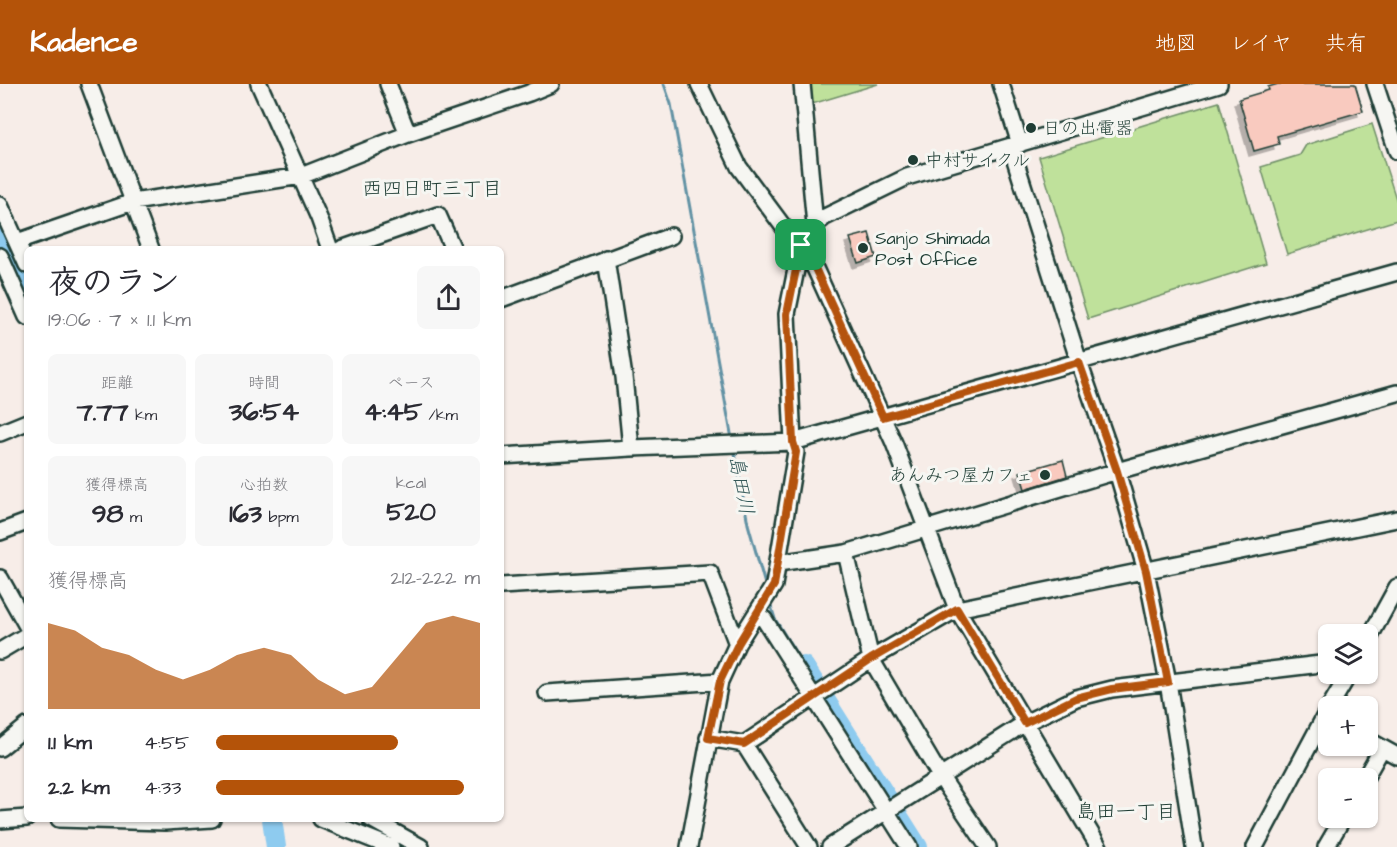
<!DOCTYPE html>
<html lang="ja">
<meta charset="utf-8">
<style>
body{margin:0;font-family:"Architects Daughter","Klee One",sans-serif;background:#f7f7f7;color:#2b2b33;height:100vh;display:flex;flex-direction:column;font-size:22px;white-space:nowrap}
*{box-sizing:border-box;margin:0}
p{font-size:20px;color:#7c7c81}
.icon{flex:none;width:33px;height:33px;fill:none;stroke:currentColor;stroke-width:2;stroke-linecap:round;stroke-linejoin:round}
.map{position:relative;flex:1;overflow:hidden}
.details{position:absolute;left:24px;top:162px;width:480px;height:576px;display:flex;flex-direction:column;background:#fff;border-radius:9px;box-shadow:0 2px 4px #0004}
.details>*{flex:none}
.controls{position:absolute;left:1318px;top:540px;display:grid;gap:12px}
.controls a{display:grid;place-items:center;width:60px;height:60px;border-radius:9px;background:#fff;box-shadow:0 2px 4px #0004;font-size:30px}
.pin{position:absolute;display:grid;place-items:center;width:51px;height:51px;color:#fff;margin:-26px;border-radius:12px;box-shadow:0 3px 9px #0006}
.round{display:grid;place-items:center;flex:none;width:63px;height:63px;border-radius:9px;background:#f7f7f7}
.summary{display:flex;align-items:center;justify-content:space-between;height:102px;padding:0 24px}
h1{font-size:33px;font-weight:700;line-height:45px}
.figures{display:grid;grid-template-columns:repeat(3,1fr);gap:9px;height:102px;padding:6px 24px}
.figures div{display:grid;align-content:center;border-radius:9px;background:#f7f7f7;text-align:center}
.figures b{font-size:26px;font-weight:700}
.figures small{font-size:16px;font-weight:400}
.figures p{font-size:16px}
.chart{height:168px;padding:12px 24px}
.chart p{display:flex;justify-content:space-between}
.chart svg{width:100%;height:108px;margin-top:6px;fill:#b45309;opacity:.7}
ul{padding:0 24px;list-style:none;font-size:20px}
li{display:grid;grid-template-columns:96px 72px 1fr;align-items:center;height:45px}
li i{height:15px;border-radius:8px;background:#b45309}
header{display:flex;align-items:center;gap:36px;box-sizing:border-box;height:84px;padding:0 30px;background:#b45309;color:#fff}
header strong{font-size:28px}
nav{display:flex;gap:33px;margin-inline-start:auto;font-size:21px}
.map>svg:first-child{display:block}
</style>
<header>
<strong>Kadence</strong>
<nav><a>地図</a><a>レイヤ</a><a>共有</a></nav>
</header>
<div class="map">
<svg width="1397" height="763" viewBox="0 0 1397 763">
<defs>
<filter id="shadow"><feDropShadow dx="-5" dy="5" stdDeviation="0" flood-color="#0004"/></filter>
</defs>
<rect width="100%" height="100%" fill="#f7ede8"/>
<filter id="ink" filterUnits="userSpaceOnUse"><feTurbulence type="fractalNoise" baseFrequency=".0167" numOctaves="2"/><feDisplacementMap in="SourceGraphic" scale="12" xChannelSelector="R" yChannelSelector="G"/><feConvolveMatrix kernelMatrix="1 2 1 2 8 2 1 2 1" color-interpolation-filters="sRGB"/></filter>
<g filter="url(#ink)">
<!-- green -->
<path fill="#bfe19b" stroke="#6f8f68" stroke-width="1.5" d="M811,0H878L812,20Z
M1219,18L1266,179L1088,235L1039,73Z
M1372,40L1397,118V136L1287,170L1261,83L1300,71L1306,61Z"/>
<g fill="none" stroke-linecap="round" stroke-linejoin="round">
<!-- stream -->
<path stroke="#6292a4" stroke-width="3" d="M664,0L671,20L732,355
M734,364L748,440L766,504
M770,519L775,535L804,582"/>
<!-- river -->
<path stroke="#8ecbef" stroke-width="20" d="M0,148L27,212
M804,582L918,763
M272,735L276,763"/>
</g>
<!-- building -->
<path fill="#f9cabf" stroke="#1f3d34" stroke-width="1.5" filter="url(#shadow)" d="M1278,0H1355L1363,27L1277,52L1279,60L1254,67L1239,15L1269,6L1268,3Z
M869,149L876,173L858,179L850,154Z
M1063,376L1067,392L1025,405L1020,388Z"/>
<g fill="none" stroke-linecap="round" stroke-linejoin="round">
<defs>
<path id="minor" d="M89,0L151,165
M259,0L319,134L330,165
M388,0L408,50
M802,0L815,141
M1001,0L1020,60
M1375,0L1397,67
M1011,63L1079,278L1117,387L1146,487L1168,598L1194,763
M0,121L27,181
M17,158L133,118L301,92L408,50L529,9L551,0
M341,165L438,131L453,165
M0,172L27,233
M606,175L624,293L631,364
M501,215L671,152
M0,349L27,338
M501,372L631,364L793,358L1397,188
M0,448L27,438
M846,469L871,575L940,692L988,763
M778,479L846,469L1117,387L1397,309
M0,494L27,542
M501,502L710,489L737,560
M755,531L764,535L909,763
M1368,556L1397,503
M0,567L27,551
M547,609L720,597
M1330,622L1349,590
M708,654L744,660L871,575L957,525L1397,435
M1368,656L1397,672
M744,660L809,763
M0,664L27,642
M1365,694L1382,664
M59,735L165,738L212,735
M321,735L391,763
M371,735L421,763
M0,736L27,734
M689,763L720,597L737,560L774,501L796,368L793,358L787,230L801,161L791,153L739,83L699,0
M830,763L1025,639L1076,614L1112,605L1329,579
M1099,763L957,525L894,359L808,169L801,161L815,141L825,133L907,93L1219,0
M1255,763L1329,624
M1326,763L1343,734"/>
</defs>
<!-- minor casing -->
<use href="#minor" stroke="#1f3d34" stroke-width="20"/>
<!-- minor -->
<use href="#minor" stroke="#f6f6f2" stroke-width="15"/>
</g>
</g>
<g fill="none" stroke-linecap="round" stroke-linejoin="round" filter="url(#ink)">
<defs>
<path id="route" d="M801,161L808,169L883,333L1079,278L1117,387L1146,487L1168,598L1112,605L1076,614L1025,639L957,525L871,575L744,660L708,654L720,597L738,560L774,501L796,368L793,358L787,230Z"/>
</defs>
<!-- route casing -->
<use href="#route" stroke="#fff" stroke-width="12"/>
<!-- route -->
<use href="#route" stroke="#b45309" stroke-width="8"/>
</g>
<!-- markers -->
<g fill="#1f3d34" stroke="#f6f6f2" stroke-width="2">
<circle cx="1031" cy="44" r="6"/>
<circle cx="913" cy="76" r="6"/>
<circle cx="863" cy="164" r="6"/>
<circle cx="1045" cy="391" r="6"/>
</g>
<g text-anchor="middle" dominant-baseline="central" stroke-width="6" stroke-linejoin="round" paint-order="stroke">
<!-- poi labels -->
<g font-size="18" fill="#1f3d34" stroke="#f6f6f2" text-anchor="start">
<text x="1043" y="44">日の出電器</text>
<text x="925" y="76">中村サイクル</text>
<text x="875" y="154">Sanjo Shimada<tspan x="875" dy="21">Post Office</tspan></text>
<text x="1033" y="391" text-anchor="end">あんみつ屋カフェ</text>
</g>
<!-- neighbourhood labels -->
<g font-size="20" fill="#1f3d34" stroke="#f6f6f2">
<text x="432" y="105">西四日町三丁目</text>
<text x="1126" y="728">島田一丁目</text>
</g>
<!-- water labels -->
<g font-size="20" font-style="italic" fill="#355959" stroke="#f6f6f2">
<text transform="translate(741 401) rotate(79)">島田川</text>
</g>
</g>
</svg>
<div class="controls">
<a><svg class="icon" aria-label="layers" viewBox="0 0 24 24"><path d="M12 4l9 5-9 5-9-5zM3 14l9 5 9-5"/></svg></a>
<a>+</a>
<a>−</a>
</div>
<div class="pin" style="left:801px;top:161px;background:#1e9e55"><svg class="icon" aria-label="arrive" viewBox="0 0 24 24"><path d="M6 21V4h12l-3 4 3 4H6"/></svg></div>
<section class="details">
<div class="summary"><div><h1>夜のラン</h1><p>19:06 · 7 × 1.1 km</p></div><a class="round"><svg class="icon" aria-label="share" viewBox="0 0 24 24"><path d="M12 15V3M7 8l5-5 5 5M5 13v7h14v-7"/></svg></a></div>
<div class="figures">
<div><p>距離</p><b>7.77<small> km</small></b></div>
<div><p>時間</p><b>36:54</b></div>
<div><p>ペース</p><b>4:45<small> /km</small></b></div>
</div>
<div class="figures">
<div><p>獲得標高</p><b>98<small> m</small></b></div>
<div><p>心拍数</p><b>163<small> bpm</small></b></div>
<div><p>kcal</p><b>520</b></div>
</div>
<div class="chart"><p><span>獲得標高</span>212–222 m</p>
<svg viewBox="0 0 160 44" preserveAspectRatio="none"><path d="M0 44V9L10 12L20 19L30 22L40 28L50 32L60 28L70 22L80 19L90 22L100 32L110 38L120 35L130 22L140 9L150 6L160 9V44z"/></svg>
</div>
<ul>
<li><b>1.1 km</b>4:55<i style="width:69%"></i></li>
<li><b>2.2 km</b>4:33<i style="width:94%"></i></li>
</ul>
</section>
</div>
